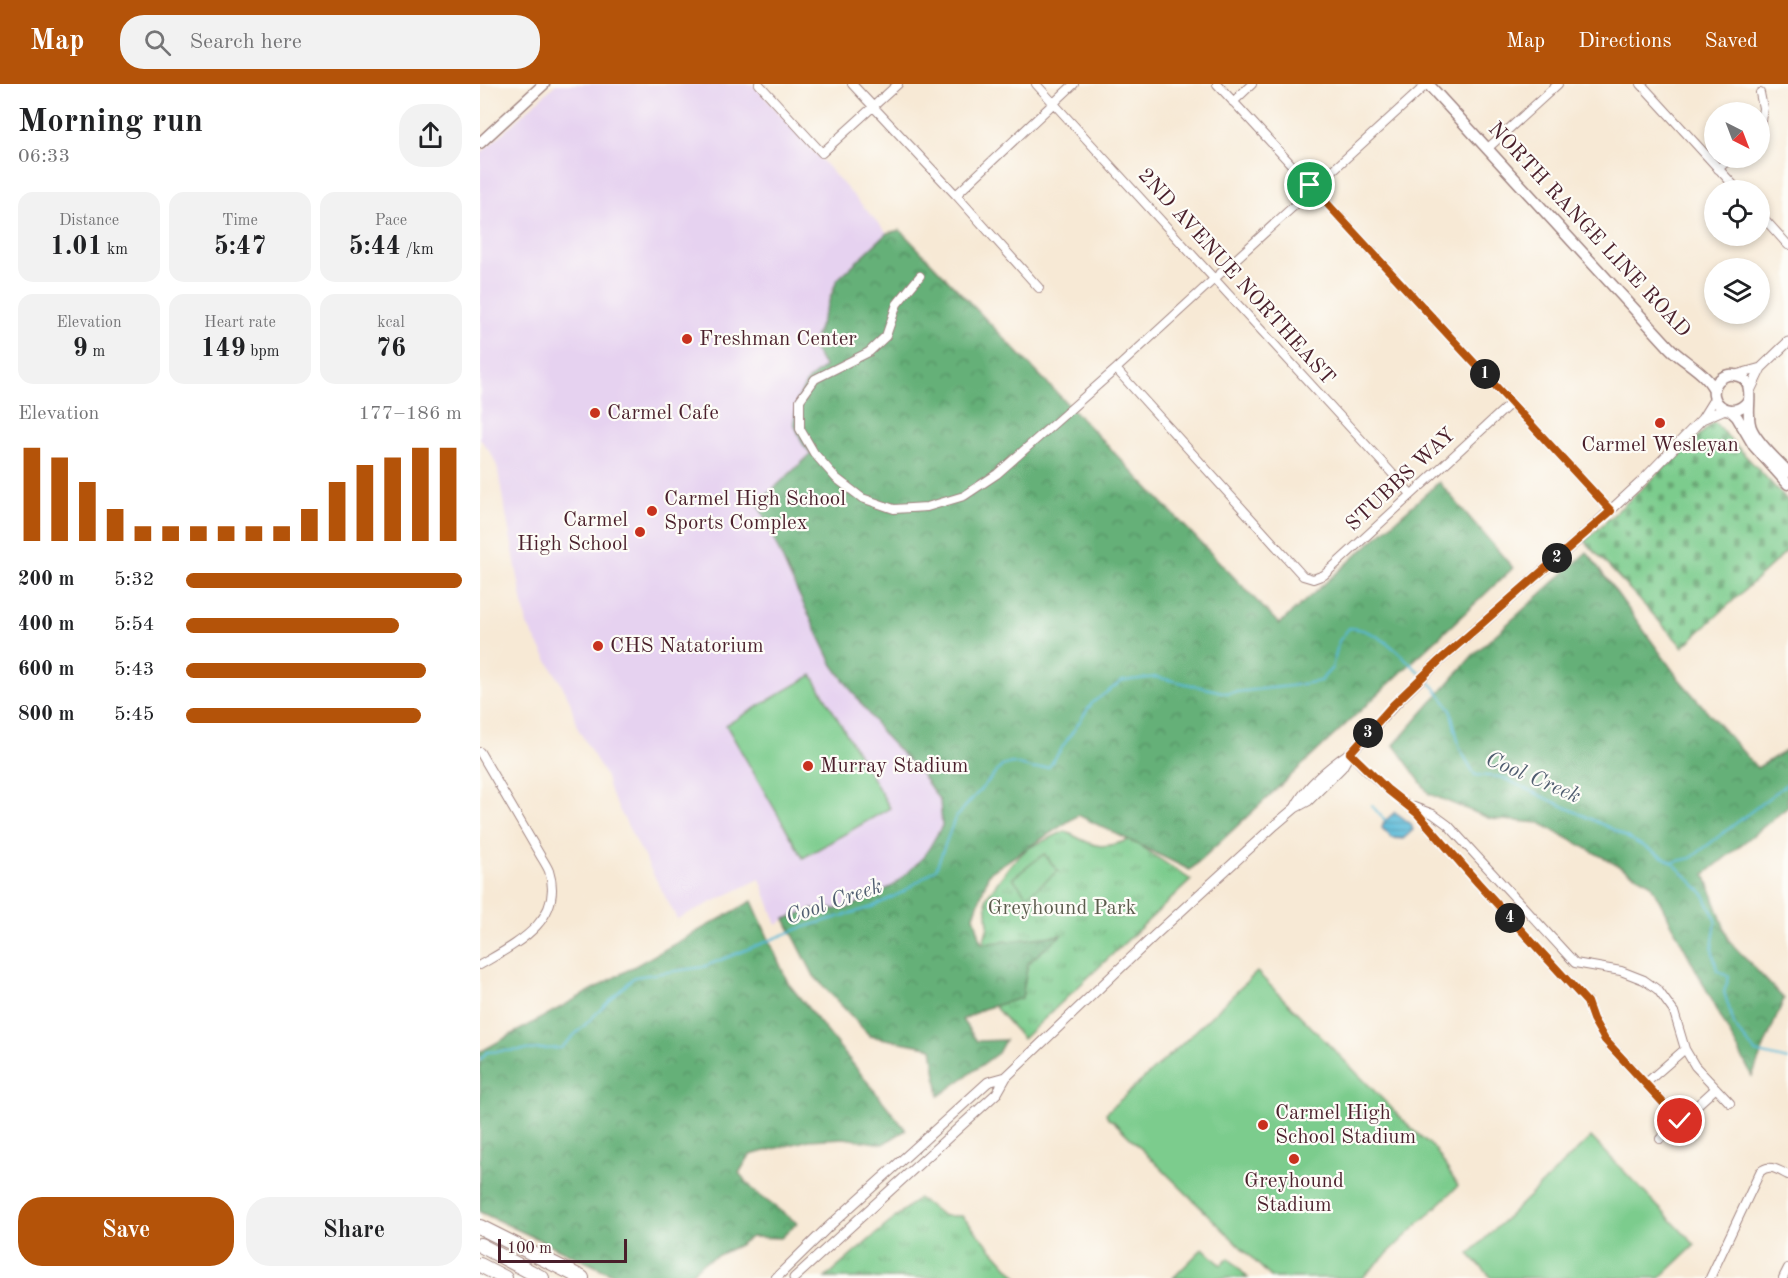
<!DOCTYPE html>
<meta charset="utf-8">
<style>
body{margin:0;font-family:"Old Standard TT",serif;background:#f2f2f2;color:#202124;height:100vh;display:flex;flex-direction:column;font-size:22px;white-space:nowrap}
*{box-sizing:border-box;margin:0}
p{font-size:20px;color:#757577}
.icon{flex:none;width:33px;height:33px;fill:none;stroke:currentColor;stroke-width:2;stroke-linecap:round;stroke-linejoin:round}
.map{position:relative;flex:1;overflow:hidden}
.details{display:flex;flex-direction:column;background:#fff;width:480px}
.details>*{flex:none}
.needle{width:39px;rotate:138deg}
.fabs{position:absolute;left:1224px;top:18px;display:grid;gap:12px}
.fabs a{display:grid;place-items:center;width:66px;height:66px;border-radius:50%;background:#fff;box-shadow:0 3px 9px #0003;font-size:30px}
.scale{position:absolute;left:18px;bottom:15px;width:129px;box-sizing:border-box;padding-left:6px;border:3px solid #4a1f2b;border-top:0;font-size:16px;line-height:21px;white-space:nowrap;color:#4a1f2b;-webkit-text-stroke:4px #fdfcf7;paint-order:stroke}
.pin{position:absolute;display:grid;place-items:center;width:51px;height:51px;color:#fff;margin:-26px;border:3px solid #fff;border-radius:50%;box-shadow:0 2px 6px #0007}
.km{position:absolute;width:30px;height:30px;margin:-15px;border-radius:50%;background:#222;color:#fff;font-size:16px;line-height:30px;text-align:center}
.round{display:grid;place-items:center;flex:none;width:63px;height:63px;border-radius:24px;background:#f2f2f2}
.summary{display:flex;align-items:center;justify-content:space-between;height:102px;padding:0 18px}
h1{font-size:33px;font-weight:800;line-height:45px}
.figures{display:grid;grid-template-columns:repeat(3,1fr);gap:9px;height:102px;padding:6px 18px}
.figures div{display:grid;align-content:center;border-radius:15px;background:#f2f2f2;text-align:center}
.figures b{font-size:26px;font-weight:800}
.figures small{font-size:16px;font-weight:400}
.figures p{font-size:16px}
.chart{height:168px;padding:12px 18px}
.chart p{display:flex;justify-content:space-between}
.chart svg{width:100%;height:108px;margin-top:6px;stroke:#b45309;stroke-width:6}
.primary-button{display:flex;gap:12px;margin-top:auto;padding:12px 18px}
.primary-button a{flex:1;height:69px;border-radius:24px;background:#b45309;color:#fff;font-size:24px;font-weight:800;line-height:69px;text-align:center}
.primary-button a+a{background:#f2f2f2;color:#202124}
ul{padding:0 18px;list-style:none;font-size:20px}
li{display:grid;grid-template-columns:96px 72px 1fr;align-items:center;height:45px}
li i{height:15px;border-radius:8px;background:#b45309}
header{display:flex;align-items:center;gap:36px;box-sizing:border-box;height:84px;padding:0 30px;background:#b45309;color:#fff}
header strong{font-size:28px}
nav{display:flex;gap:33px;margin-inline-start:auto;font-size:21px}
.search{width:420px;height:54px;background:#f2f2f2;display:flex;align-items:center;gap:15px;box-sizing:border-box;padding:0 21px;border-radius:24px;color:#757577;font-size:22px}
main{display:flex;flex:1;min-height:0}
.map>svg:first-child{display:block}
</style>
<header>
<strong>Map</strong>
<div class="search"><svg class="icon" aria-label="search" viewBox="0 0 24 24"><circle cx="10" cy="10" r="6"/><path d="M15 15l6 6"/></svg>Search here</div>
<nav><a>Map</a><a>Directions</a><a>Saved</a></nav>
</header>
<main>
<section class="details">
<div class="summary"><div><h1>Morning run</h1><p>06:33</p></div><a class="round"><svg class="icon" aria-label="share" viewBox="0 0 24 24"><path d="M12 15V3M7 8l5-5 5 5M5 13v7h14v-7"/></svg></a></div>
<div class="figures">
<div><p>Distance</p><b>1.01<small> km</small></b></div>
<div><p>Time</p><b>5:47</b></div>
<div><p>Pace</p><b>5:44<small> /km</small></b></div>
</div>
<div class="figures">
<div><p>Elevation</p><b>9<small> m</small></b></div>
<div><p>Heart rate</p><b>149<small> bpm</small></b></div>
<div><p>kcal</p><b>76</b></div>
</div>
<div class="chart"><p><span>Elevation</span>177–186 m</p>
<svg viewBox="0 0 160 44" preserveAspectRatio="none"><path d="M5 44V6M15 44V10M25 44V20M35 44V31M45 44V38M55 44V38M65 44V38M75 44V38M85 44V38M95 44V38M105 44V31M115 44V20M125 44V13M135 44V10M145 44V6M155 44V6"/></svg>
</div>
<ul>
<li><b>200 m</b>5:32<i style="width:100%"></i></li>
<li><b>400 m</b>5:54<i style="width:77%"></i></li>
<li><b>600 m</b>5:43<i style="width:87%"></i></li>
<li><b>800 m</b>5:45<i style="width:85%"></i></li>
</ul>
<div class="primary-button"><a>Save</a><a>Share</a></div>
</section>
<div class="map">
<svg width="1308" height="1194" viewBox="0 0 1308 1194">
<defs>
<pattern id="grass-tufts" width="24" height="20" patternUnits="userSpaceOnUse" patternTransform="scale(1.5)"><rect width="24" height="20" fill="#7ccc8d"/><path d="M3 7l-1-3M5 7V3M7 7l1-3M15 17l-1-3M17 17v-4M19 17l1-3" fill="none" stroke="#68a573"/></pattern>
<pattern id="forest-crowns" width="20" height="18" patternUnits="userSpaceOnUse" patternTransform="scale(1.5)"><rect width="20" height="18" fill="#65b078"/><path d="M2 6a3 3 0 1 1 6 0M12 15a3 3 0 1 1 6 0" fill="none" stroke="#558f63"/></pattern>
<pattern id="cemetery-stones" width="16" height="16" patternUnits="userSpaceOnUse" patternTransform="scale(1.5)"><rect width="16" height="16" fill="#7ccc8d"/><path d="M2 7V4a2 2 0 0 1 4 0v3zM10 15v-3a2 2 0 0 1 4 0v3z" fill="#68a573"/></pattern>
<pattern id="water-rules" width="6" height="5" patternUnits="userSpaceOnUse" patternTransform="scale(1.5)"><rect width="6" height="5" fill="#59bad8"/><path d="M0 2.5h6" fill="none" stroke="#4c97af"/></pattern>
</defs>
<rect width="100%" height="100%" fill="#fdfcf7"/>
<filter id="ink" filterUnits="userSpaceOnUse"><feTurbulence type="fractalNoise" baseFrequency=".0167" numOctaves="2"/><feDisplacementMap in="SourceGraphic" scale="12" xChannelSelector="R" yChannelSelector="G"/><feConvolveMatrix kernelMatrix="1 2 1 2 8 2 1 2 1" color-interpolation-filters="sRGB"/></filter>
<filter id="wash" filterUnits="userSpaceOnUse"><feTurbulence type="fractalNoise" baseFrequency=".008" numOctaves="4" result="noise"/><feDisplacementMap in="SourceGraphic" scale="24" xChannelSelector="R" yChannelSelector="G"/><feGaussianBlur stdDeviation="1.35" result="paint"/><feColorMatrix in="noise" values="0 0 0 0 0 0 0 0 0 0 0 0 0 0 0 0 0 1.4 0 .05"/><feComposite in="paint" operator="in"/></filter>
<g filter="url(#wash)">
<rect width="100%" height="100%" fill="#f7e9d5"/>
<!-- built -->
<path fill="#e6d2f0" d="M76,0H273L407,149L357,196L352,206L335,254L334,266L345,283L328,296L331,370L442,691L460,717L462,742L444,773L413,802L366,825H333L308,833L297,841L280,795L197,835L131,710L125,691L97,643L90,617L82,601L47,541L17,382L11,369L0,355V70Z"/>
<!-- grass -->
<path fill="url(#grass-tufts)" stroke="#63765c" stroke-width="1.5" d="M585,747C612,761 619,768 650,755L711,796L543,955L492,897L508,842L506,814L531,780L548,764Z
M438,1114L464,1132H482L538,1194H345Z"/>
<!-- forest -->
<path fill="url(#forest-crowns)" stroke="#586852" stroke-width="1.5" d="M420,146L799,540L959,398L1033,484L710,786L598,731L509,789L494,832L502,860L581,851L548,879L542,914L503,925L482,936L497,957L525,956L518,969L459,1012L452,964L390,952L334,892L305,835L333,825H366L413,802L444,773L462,742L460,717L442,691L404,651L353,581L309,490L278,419L331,370L323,360L314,339L317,316L328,296L345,283L334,266L335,254L357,196L407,149Z
M1107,468L1199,595L1277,684L1308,665V723L1225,790L1249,857L1304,915L1272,992L1170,799L1060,739L1011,735L949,710L914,661L993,571Z
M272,817L308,899L426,1046L403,1060L364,1054L329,1056L270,1071L259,1089L275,1108L317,1139L301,1154L271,1153L259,1161L222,1179L206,1194H140L0,1128V968Z"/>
<!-- cemetery -->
<path fill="url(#cemetery-stones)" stroke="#63765c" stroke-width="1.5" d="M1234,338L1308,417V466L1203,563L1105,457Z"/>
<!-- pitch -->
<path fill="#7ccc8d" stroke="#63765c" stroke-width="1.5" d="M332,591L410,724L323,774L246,641Z
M564,770L578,787L547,812L533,794Z
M777,888L932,1045L955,1065L978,1102L882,1194H792L633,1037L628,1035L626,1029L703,959Z
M1111,1053L1215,1161L1180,1194H1012L989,1170Z
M723,1164L741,1181L749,1174L768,1194H693Z"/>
<!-- water -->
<path fill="url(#water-rules)" stroke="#526c82" stroke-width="1.5" d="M915,728L931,740L933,746L923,755L912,754L902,744L904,738Z"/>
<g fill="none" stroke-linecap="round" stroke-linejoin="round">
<!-- stream -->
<path stroke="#59bad8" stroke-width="2" d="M945,594L955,604L970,624L980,665L995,691L1021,693L1132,745L1192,778L1223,809L1236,836L1232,865L1237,886L1249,893L1244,908L1255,943L1275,968L1308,976
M892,722L905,736
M1193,778L1211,774L1308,699
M0,976L7,968L81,964L154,893L223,883L318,845L392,823L423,808L456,785L475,734L522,682L532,679L554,685L569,683L612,619L642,597L676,593L747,609L810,602L840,597L852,584L859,557L869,544C898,544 921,571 941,590"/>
</g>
</g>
<g filter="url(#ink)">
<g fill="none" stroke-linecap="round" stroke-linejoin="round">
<defs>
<path id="minor" d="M279,0L342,69L418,0
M372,0L476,111L559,204
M556,0L931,410
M737,0L1131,427
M1161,0L1258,106
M753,18L772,0
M1280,43L1283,24L1280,9
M1007,65L1078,0
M1238,85L1251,74
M476,111L594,0
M1280,130L1308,161
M440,192L417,220L406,252L389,268L335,295L320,316V345L334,369L356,394L382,414L414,425L447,423L484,412L517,390L636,285L947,0
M636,285L823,492L833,495L844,491L1031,319
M0,668L60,771C63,776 67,782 69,787C85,837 34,861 0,881
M870,669L887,687L908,706L937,729L998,799L1107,918L1113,935L1125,956L1200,1037
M934,723L953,730L968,741L1095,879L1141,887L1164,896L1178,906L1194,928L1205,965L1215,982L1250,1019
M1166,999L1205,965
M1180,1055L1236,1004
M1230,1194L1280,1088C1289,1079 1298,1086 1308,1091
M1303,1194L1308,1184"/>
<path id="tertiary" d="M1256,291L1281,284
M1270,307L1281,284L1308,258
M1222,335L1245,325
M815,724C826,702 848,684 868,670
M296,1194L346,1145L508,998L526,993
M314,1194L517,1009L526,993L675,851L795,741L815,724L828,717L862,683L870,669L921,614L959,577L1105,450L1161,398L1222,335L1235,314"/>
<path id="secondary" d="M948,0L1189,263C1203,278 1226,288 1234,306
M0,59L64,0
M1268,317C1251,339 1223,316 1238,297C1242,293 1248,290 1254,291C1281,294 1262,328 1272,346C1280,362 1296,375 1308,388
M1250,326L1257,333L1274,362L1308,400"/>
<path id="motorway" d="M0,1143L102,1194
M0,1161L62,1194
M0,1181L25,1194"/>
</defs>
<!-- minor casing -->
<use href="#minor" stroke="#a08480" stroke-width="10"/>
<!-- tertiary casing -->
<use href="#tertiary" stroke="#a08480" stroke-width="11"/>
<!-- secondary casing -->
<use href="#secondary" stroke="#a08480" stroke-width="13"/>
<!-- motorway casing -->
<use href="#motorway" stroke="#a08480" stroke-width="16"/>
<!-- minor -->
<use href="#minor" stroke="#fff" stroke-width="8"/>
<!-- tertiary -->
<use href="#tertiary" stroke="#fff" stroke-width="9"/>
<!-- secondary -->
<use href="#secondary" stroke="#fff" stroke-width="10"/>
<!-- motorway -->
<use href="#motorway" stroke="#fff" stroke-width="14"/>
</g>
</g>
<g fill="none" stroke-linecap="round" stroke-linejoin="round" filter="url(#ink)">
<defs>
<path id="route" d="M830,101L1131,427L959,577L913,621L870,669L908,706L937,729L998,799L1107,918L1113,935L1125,956L1200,1037"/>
</defs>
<!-- route casing -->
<use href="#route" stroke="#fff" stroke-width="12"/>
<!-- route -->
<use href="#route" stroke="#b45309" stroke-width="8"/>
</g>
<!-- markers -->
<g fill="#c8321e" stroke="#fdfcf7" stroke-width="2">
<circle cx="207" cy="255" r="6"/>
<circle cx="115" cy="329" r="6"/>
<circle cx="1180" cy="339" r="6"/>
<circle cx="172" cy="427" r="6"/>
<circle cx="160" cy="448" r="6"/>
<circle cx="118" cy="562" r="6"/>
<circle cx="328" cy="682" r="6"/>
<circle cx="783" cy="1041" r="6"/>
<circle cx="814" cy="1075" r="6"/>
</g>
<g text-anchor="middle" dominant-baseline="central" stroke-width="4.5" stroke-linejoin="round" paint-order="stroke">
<!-- street labels -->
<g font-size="21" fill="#4a1f2b" stroke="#fdfcf7">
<text transform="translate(1109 146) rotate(47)">NORTH RANGE LINE ROAD</text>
<text transform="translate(756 193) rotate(48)">2ND AVENUE NORTHEAST</text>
<text transform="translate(921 396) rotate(-43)">STUBBS WAY</text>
</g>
<!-- poi labels -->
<g font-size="21" fill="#4a1f2b" stroke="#fdfcf7" text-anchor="start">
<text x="219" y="255">Freshman Center</text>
<text x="127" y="329">Carmel Cafe</text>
<text x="1180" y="361" text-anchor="middle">Carmel Wesleyan</text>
<text x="184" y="415">Carmel High School<tspan x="184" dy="24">Sports Complex</tspan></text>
<text x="148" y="436" text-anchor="end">Carmel<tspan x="148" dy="24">High School</tspan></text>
<text x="130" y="562">CHS Natatorium</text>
<text x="340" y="682">Murray Stadium</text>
<text x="795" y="1029">Carmel High<tspan x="795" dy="24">School Stadium</tspan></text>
<text x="814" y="1097" text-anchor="middle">Greyhound<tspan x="814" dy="24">Stadium</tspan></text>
</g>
<!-- park labels -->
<g font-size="21" fill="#5c5c4d" stroke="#fdfcf7">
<text x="582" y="824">Greyhound Park</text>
</g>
<!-- water labels -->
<g font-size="22" font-style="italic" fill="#505d70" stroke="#fdfcf7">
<text transform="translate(1053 694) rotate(23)">Cool Creek</text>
<text transform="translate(354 818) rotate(-19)">Cool Creek</text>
</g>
</g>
</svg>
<div class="fabs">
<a><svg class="needle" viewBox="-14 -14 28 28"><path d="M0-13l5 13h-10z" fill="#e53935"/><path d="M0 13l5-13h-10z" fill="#757577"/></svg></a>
<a><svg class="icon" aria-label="locate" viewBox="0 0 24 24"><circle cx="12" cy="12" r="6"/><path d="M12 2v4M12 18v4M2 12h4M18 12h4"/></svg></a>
<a><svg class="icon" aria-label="layers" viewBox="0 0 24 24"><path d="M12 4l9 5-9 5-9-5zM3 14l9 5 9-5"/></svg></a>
</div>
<div class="scale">100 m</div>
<div class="pin" style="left:830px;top:101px;background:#1e9e55"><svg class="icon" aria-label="arrive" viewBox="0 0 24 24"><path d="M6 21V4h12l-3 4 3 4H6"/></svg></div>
<div class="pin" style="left:1200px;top:1037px;background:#d93025"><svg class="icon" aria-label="check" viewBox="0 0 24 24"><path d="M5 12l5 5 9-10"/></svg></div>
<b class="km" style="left:1005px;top:290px">1</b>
<b class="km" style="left:1077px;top:474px">2</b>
<b class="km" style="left:888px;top:649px">3</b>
<b class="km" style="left:1030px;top:834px">4</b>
</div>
</main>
